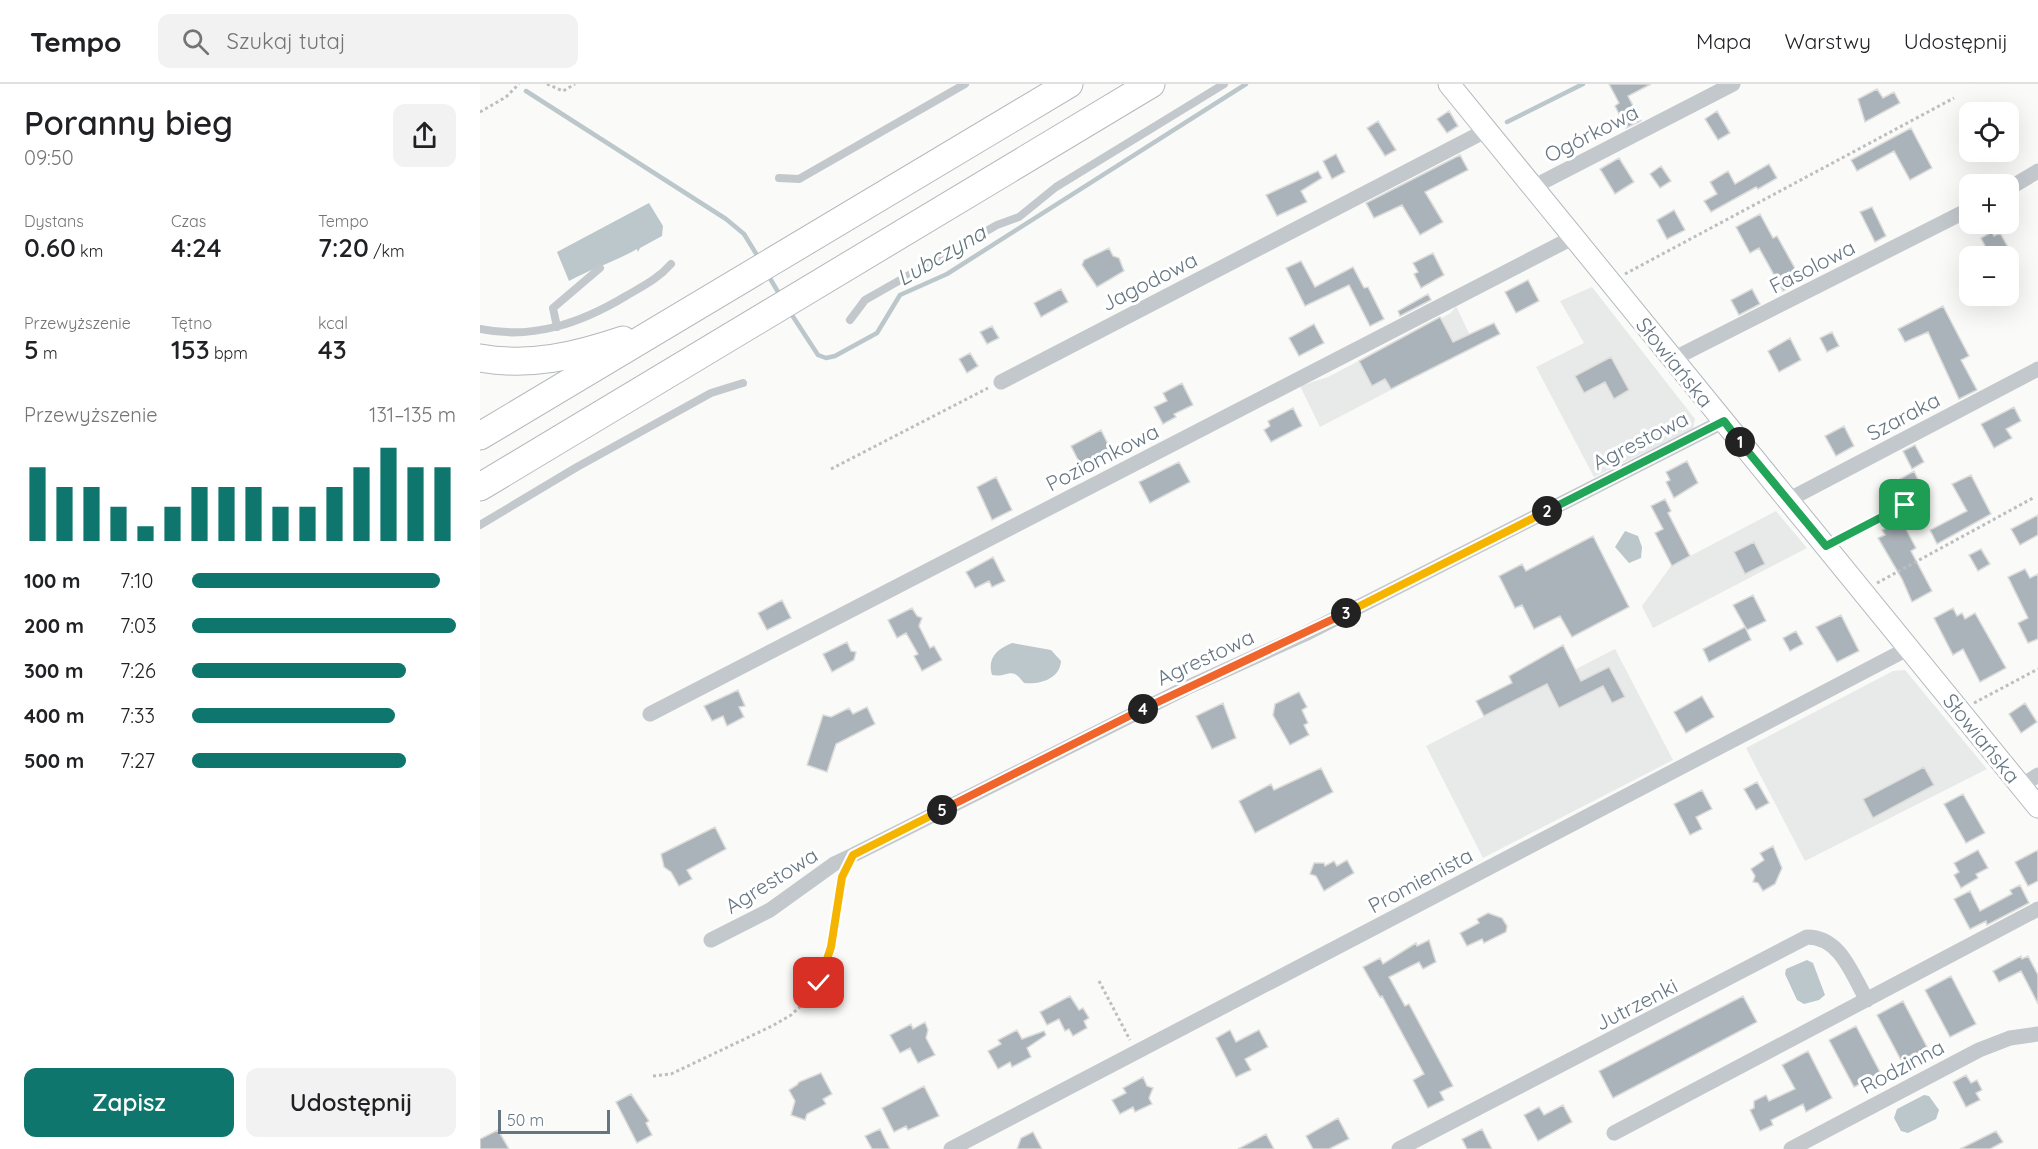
<!DOCTYPE html>
<html lang="pl">
<meta charset="utf-8">
<style>
body{margin:0;font-family:Quicksand,sans-serif;background:#f2f2f2;color:#202124;height:100vh;display:flex;flex-direction:column;font-size:22px;white-space:nowrap}
*{box-sizing:border-box;margin:0}
p{font-size:20px;color:#757577}
.icon{flex:none;width:33px;height:33px;fill:none;stroke:currentColor;stroke-width:2;stroke-linecap:round;stroke-linejoin:round}
.map{position:relative;flex:1;overflow:hidden}
.details{display:flex;flex-direction:column;background:#fff;width:480px}
.details>*{flex:none}
.fabs{position:absolute;left:1479px;top:18px;display:grid;gap:12px}
.fabs a{display:grid;place-items:center;width:60px;height:60px;border-radius:12px;background:#fff;box-shadow:0 6px 24px #0002;font-size:30px}
.scale{position:absolute;left:18px;bottom:15px;width:112px;box-sizing:border-box;padding-left:6px;border:3px solid #657683;border-top:0;font-size:16px;line-height:21px;white-space:nowrap;color:#657683;-webkit-text-stroke:4px #fff;paint-order:stroke}
.pin{position:absolute;display:grid;place-items:center;width:51px;height:51px;color:#fff;margin:-26px;border-radius:12px;box-shadow:0 3px 9px #0006}
.km{position:absolute;width:30px;height:30px;margin:-15px;border-radius:50%;background:#222;color:#fff;font-size:16px;line-height:30px;text-align:center}
.round{display:grid;place-items:center;flex:none;width:63px;height:63px;border-radius:12px;background:#f2f2f2}
.headline{display:flex;align-items:center;justify-content:space-between;height:102px;padding:0 24px}
h1{font-size:33px;font-weight:600;line-height:45px}
.metrics{display:grid;grid-template-columns:repeat(3,1fr);gap:9px;height:102px;padding:6px 24px}
.metrics div{display:grid;align-content:center}
.metrics b{font-size:26px;font-weight:600}
.metrics small{font-size:16px;font-weight:400}
.metrics p{font-size:16px}
.chart{height:168px;padding:12px 24px}
.chart p{display:flex;justify-content:space-between}
.chart svg{width:100%;height:108px;margin-top:6px;stroke:#0f766e;stroke-width:6}
.primary-button{display:flex;gap:12px;margin-top:auto;padding:12px 24px}
.primary-button a{flex:1;height:69px;border-radius:12px;background:#0f766e;color:#fff;font-size:24px;font-weight:600;line-height:69px;text-align:center}
.primary-button a+a{background:#f2f2f2;color:#202124}
ul{padding:0 24px;list-style:none;font-size:20px}
li{display:grid;grid-template-columns:96px 72px 1fr;align-items:center;height:45px}
li i{height:15px;border-radius:8px;background:#0f766e}
header{display:flex;align-items:center;gap:36px;box-sizing:border-box;height:84px;padding:0 30px;background:#fff;border-bottom:2px solid #e0e0e0}
header strong{font-size:28px}
nav{display:flex;gap:33px;margin-inline-start:auto;font-size:21px}
.search{width:420px;height:54px;background:#f2f2f2;display:flex;align-items:center;gap:15px;box-sizing:border-box;padding:0 21px;border-radius:12px;color:#757577;font-size:22px}
main{display:flex;flex:1;min-height:0}
.map>svg:first-child{display:block}
</style>
<header>
<strong>Tempo</strong>
<div class="search"><svg class="icon" aria-label="search" viewBox="0 0 24 24"><circle cx="10" cy="10" r="6"/><path d="M15 15l6 6"/></svg>Szukaj tutaj</div>
<nav><a>Mapa</a><a>Warstwy</a><a>Udostępnij</a></nav>
</header>
<main>
<section class="details">
<div class="headline"><div><h1>Poranny bieg</h1><p>09:50</p></div><a class="round"><svg class="icon" aria-label="share" viewBox="0 0 24 24"><path d="M12 15V3M7 8l5-5 5 5M5 13v7h14v-7"/></svg></a></div>
<div class="metrics">
<div><p>Dystans</p><b>0.60<small> km</small></b></div>
<div><p>Czas</p><b>4:24</b></div>
<div><p>Tempo</p><b>7:20<small> /km</small></b></div>
</div>
<div class="metrics">
<div><p>Przewyższenie</p><b>5<small> m</small></b></div>
<div><p>Tętno</p><b>153<small> bpm</small></b></div>
<div><p>kcal</p><b>43</b></div>
</div>
<div class="chart"><p><span>Przewyższenie</span>131–135 m</p>
<svg viewBox="0 0 160 44" preserveAspectRatio="none"><path d="M5 44V14M15 44V22M25 44V22M35 44V30M45 44V38M55 44V30M65 44V22M75 44V22M85 44V22M95 44V30M105 44V30M115 44V22M125 44V14M135 44V6M145 44V14M155 44V14"/></svg>
</div>
<ul>
<li><b>100 m</b>7:10<i style="width:94%"></i></li>
<li><b>200 m</b>7:03<i style="width:100%"></i></li>
<li><b>300 m</b>7:26<i style="width:81%"></i></li>
<li><b>400 m</b>7:33<i style="width:77%"></i></li>
<li><b>500 m</b>7:27<i style="width:81%"></i></li>
</ul>
<div class="primary-button"><a>Zapisz</a><a>Udostępnij</a></div>
</section>
<div class="map">
<svg width="1558" height="1065" viewBox="0 0 1558 1065">
<rect width="100%" height="100%" fill="#fafaf8"/>
<!-- built -->
<path fill="#e8e9e9" d="M1112,203L1215,335L1213,345L1114,393L1056,283L1104,259L1080,217Z
M976,222L995,262L840,343L820,302L848,293L971,229Z
M1296,427L1327,464L1173,544L1162,522L1191,482Z
M1135,565L1193,676L1003,774L946,662Z
M1425,586L1507,685L1325,777L1266,664L1413,587Z"/>
<!-- water -->
<path fill="#bbc7cb" d="M169,119L183,142L182,152L160,164L158,168L157,165C134,178 113,184 89,197L77,168Z
M1145,447L1158,452L1162,463L1161,474L1149,479L1135,463Z
M532,559L571,566L581,577C580,595 559,601 544,599C531,581 529,594 512,591C507,574 517,565 532,559Z
M1327,876L1333,879L1345,911L1339,916L1324,920L1317,916L1305,890L1306,885Z
M1444,1011L1449,1012L1459,1026L1456,1035L1428,1049L1421,1047L1414,1034L1417,1025Z"/>
<g fill="none" stroke-linecap="round" stroke-linejoin="round">
<!-- stream -->
<path stroke="#bbc7cb" stroke-width="4.5" d="M46,7L246,135L264,150L280,176
M1027,38L1103,0
M288,191L301,213
M310,228L338,271L346,274L355,272L397,249L420,211L467,190L766,0"/>
</g>
<!-- building -->
<path fill="#aab3b9" stroke="#dcdcda" stroke-width="1.5" d="M1129,0H1171L1148,12L1161,37L1146,44L1135,22L1139,19Z
M1397,5L1403,14L1414,8L1420,19L1385,38L1378,15Z
M969,27L978,42L967,49L957,35Z
M1237,27L1250,49L1238,56L1225,35Z
M898,37L916,66L905,72L887,44Z
M1431,44L1452,84L1430,96L1414,67L1377,87L1371,76Z
M856,70L865,88L852,95L843,77Z
M980,71L988,86L945,108L963,138L940,151L922,121L894,134L886,119Z
M1139,74L1154,98L1135,110L1120,85Z
M1289,80L1297,94L1278,105L1276,103L1231,128L1224,117L1237,110L1230,98L1248,87L1255,100Z
M1181,82L1191,97L1180,104L1170,90Z
M838,87L842,94L821,107L827,118L797,132L786,111Z
M1392,123L1406,152L1395,158L1380,128Z
M1194,126L1205,146L1187,155L1177,136Z
M1280,130L1293,154L1297,152L1322,197L1303,207L1279,164L1270,169L1256,143Z
M1512,148L1514,152L1520,149L1530,167L1519,172H1486L1505,162L1501,154Z
M629,164L633,172L639,174L644,187L617,203L602,181L604,176Z
M953,169L964,191L941,204L934,190L938,188L933,179Z
M821,177L835,203L873,183L884,204L888,203L904,235L890,242L869,201L825,222L806,184Z
M1048,196L1059,217L1036,229L1025,208Z
M581,205L588,218L561,233L554,219Z
M1272,205L1280,220L1259,231L1251,216Z
M948,210L951,216L920,232L918,227Z
M1463,222L1489,272L1481,276L1497,306L1479,315L1448,248L1425,258L1418,245Z
M960,233L973,258L1014,239L1020,250L911,305L905,295L892,302L879,277Z
M834,240L844,259L819,272L809,254Z
M512,242L519,254L507,260L500,248Z
M1352,248L1359,262L1347,268L1340,254Z
M1310,254L1321,276L1299,288L1288,267Z
M490,269L498,282L487,289L479,275Z
M1131,273L1149,306L1134,315L1125,298L1104,309L1095,292Z
M702,299L713,321L694,330L696,333L683,340L674,323L687,317L683,309Z
M1534,323L1541,337L1526,345L1532,354L1514,364L1501,340Z
M813,324L822,342L791,358L784,346L790,342L788,337Z
M1364,342L1374,362L1356,372L1345,352Z
M621,346L631,366L602,384L591,362Z
M1435,361L1444,378L1432,385L1423,367Z
M1207,377L1218,399L1194,414L1186,398L1190,396L1186,388Z
M699,378L710,398L670,419L659,398Z
M1434,387L1440,400L1426,407L1420,395Z
M1491,391L1511,430L1457,460L1450,446L1487,427L1472,400Z
M516,393L532,426L512,436L497,403Z
M1185,415L1191,427L1188,429L1210,472L1192,482L1175,449L1183,445L1171,422Z
M1558,431V451L1540,461L1531,445Z
M1421,436L1436,464L1431,467L1452,507L1432,518L1422,495L1398,454L1405,451L1402,446Z
M1113,452L1149,523L1092,553L1080,532L1054,545L1042,521L1035,524L1019,492L1042,480L1046,487Z
M1274,458L1285,480L1265,490L1254,468Z
M1501,465L1510,480L1498,487L1489,471Z
M513,473L525,497L512,503L509,497L495,504L486,488Z
M1545,485L1550,494L1558,490V555L1548,559L1538,539L1548,534L1528,493Z
M1273,511L1286,537L1267,546L1253,521Z
M302,516L311,534L287,546L278,529Z
M432,524L437,532L442,534L439,542L450,564L454,562L462,576L442,587L434,572L438,570L426,549L417,554L408,536Z
M1473,524L1477,532L1482,529L1485,535L1495,529L1526,584L1500,598L1483,565L1473,571L1454,534Z
M1361,531L1379,567L1357,578L1336,543Z
M1265,543L1271,556L1229,578L1223,565Z
M1316,547L1323,560L1310,567L1303,554Z
M367,558L371,567L376,568L374,576L352,588L343,570Z
M1083,561L1101,597L1129,583L1145,613L1132,619L1123,602L1079,624L1067,600L1004,632L996,617L1032,599L1029,592Z
M258,606L265,622L259,623L264,633L247,642L243,632L232,637L224,622Z
M819,608L827,623L822,626L828,639L824,641L829,651L810,661L793,631L795,620Z
M1222,612L1234,633L1206,649L1194,628Z
M743,619L756,654L732,665L716,632Z
M1545,619L1557,638L1541,649L1529,630Z
M387,623L395,640L356,660L347,688L327,681L343,631L351,633L369,624L373,630Z
M1444,683L1454,701L1393,734L1383,715Z
M841,684L853,708L775,749L759,717L791,700L794,706Z
M1277,698L1289,719L1276,726L1264,705Z
M1222,706L1232,725L1216,733L1222,745L1210,751L1194,720Z
M1483,710L1505,749L1486,759L1464,720Z
M235,743L246,765L207,786L212,795L199,802L191,788L184,783L181,770Z
M1293,762L1302,784L1295,800L1283,807L1278,799L1273,798L1275,792L1271,785L1284,776L1280,769Z
M1498,766L1508,784L1496,790L1498,794L1481,804L1474,791L1479,788L1474,779Z
M1558,766V797L1548,802L1535,778Z
M867,776L874,789L844,807L836,792L830,790L834,779H844L845,782L854,777L857,782Z
M1540,801L1549,819L1507,841L1506,837L1490,845L1474,815L1490,807L1500,827L1532,810L1530,806Z
M1008,829L1022,834L1027,842L1026,848L1004,859L1002,855L987,862L980,849L999,839L997,835Z
M949,856L956,878L943,885L939,878L909,893L925,922L929,920L973,1002L960,1008L964,1016L948,1024L933,996L944,990L902,912L900,913L883,883L900,874L903,880L936,859L937,862Z
M1541,872L1542,875L1548,872L1558,891V920L1541,887L1519,898L1513,887Z
M1471,892L1496,940L1470,953L1445,906Z
M590,912L599,926L603,924L609,934L604,937L607,944L593,952L589,945L585,947L579,935L567,941L560,928Z
M1263,912L1277,938L1133,1014L1119,987Z
M1423,917L1448,965L1422,978L1397,931Z
M445,938L448,946L446,954L455,971L438,979L430,964L420,969L410,951L431,940L433,945Z
M1376,942L1401,990L1374,1003L1349,956Z
M537,946L542,955L564,947L566,951L547,964L551,973L532,983L530,978L518,985L508,967L521,960L518,956Z
M750,946L756,958L779,946L788,963L765,975L771,986L756,993L736,954Z
M1328,967L1352,1014L1326,1028L1323,1020L1291,1036L1293,1041L1280,1047L1270,1026L1274,1024V1017L1286,1011L1289,1017L1315,1005L1302,981Z
M341,989L352,1010L343,1015L346,1020L327,1030L325,1036L311,1031L315,1017L309,1006L317,1001L319,998Z
M1486,991L1491,999L1497,996L1502,1006L1496,1009L1500,1016L1486,1023L1473,998Z
M663,993L667,1002L673,1004L669,1014L672,1020L655,1028L653,1023L640,1030L632,1016L646,1009L643,1004Z
M444,1002L459,1032L428,1046L426,1042L414,1048L402,1024Z
M151,1010L169,1037L166,1039L172,1051L157,1059L136,1018Z
M1083,1021L1092,1038L1058,1057L1044,1031L1059,1023L1064,1031Z
M858,1034L869,1055L849,1065H833L826,1052Z
M400,1045L410,1065H392L385,1052Z
M1002,1045L1012,1065H987L982,1055Z
M18,1046L29,1065H0V1055Z
M1516,1047L1523,1058L1510,1065H1480Z
M553,1048L562,1065H537L541,1054Z
M786,1050L794,1065H758Z"/>
<g fill="none" stroke-linecap="round" stroke-linejoin="round">
<defs>
<path id="secondary" d="M969,0L1558,723"/>
<path id="highway" d="M0,274C49,283 96,272 143,256
M0,352L589,0
M0,403L671,0"/>
</defs>
<!-- secondary casing -->
<use href="#secondary" stroke="#b3babf" stroke-width="23"/>
<!-- highway casing -->
<use href="#highway" stroke="#b4b9bd" stroke-width="29"/>
<!-- path -->
<path stroke="#bbbfc2" stroke-width="3" stroke-dasharray="3 3" stroke-linecap="butt" d="M67,0L83,7L95,0
M0,28L26,13L39,0
M1145,190L1474,14
M351,385L508,304
M1397,499L1553,414
M1494,619L1558,585
M619,897L650,956
M173,992L191,990L292,942L311,931L327,916L346,882L362,792"/>
<!-- lane -->
<path stroke="#c3c8cc" stroke-width="8" d="M299,94L319,95L485,0
M370,236L385,216L517,141L539,133L576,103L744,0
M77,243L73,224L120,184
M0,245C53,256 101,239 146,212C163,202 178,195 191,180
M0,441L97,383L231,309L263,299
M1347,462L1425,421"/>
<!-- street -->
<path stroke="#c3c8cc" stroke-width="15" d="M1053,103L1253,0
M1528,105L1558,87
M1193,275L1490,125
M521,298L1007,46
M1308,416L1558,285
M170,630L1094,153
M1541,702L1558,691
M231,856L290,826L354,780L373,771L706,604L825,550L1244,337
M1134,1049L1558,825
M471,1065L1429,564
M919,1065L1327,853C1361,853 1372,891 1387,916
M1311,1065L1499,966L1530,954L1558,950"/>
<!-- secondary -->
<use href="#secondary" stroke="#fff" stroke-width="21"/>
<!-- highway -->
<use href="#highway" stroke="#fff" stroke-width="27"/>
</g>
<g fill="none" stroke-linecap="round" stroke-linejoin="round">
<defs>
<path id="split-1" d="M1260,358L1346,462L1425,421"/>
<path id="split-2" d="M1067,427L1244,337L1260,358"/>
<path id="split-3" d="M866,529L1067,427"/>
<path id="split-4" d="M663,625L866,529"/>
<path id="split-5" d="M462,726L663,625"/>
<path id="split-6" d="M339,899L351,863L362,793L373,771L462,726"/>
</defs>
<!-- split-1 casing -->
<use href="#split-1" stroke="#fff" stroke-width="12"/>
<!-- split-2 casing -->
<use href="#split-2" stroke="#fff" stroke-width="12"/>
<!-- split-3 casing -->
<use href="#split-3" stroke="#fff" stroke-width="12"/>
<!-- split-4 casing -->
<use href="#split-4" stroke="#fff" stroke-width="12"/>
<!-- split-5 casing -->
<use href="#split-5" stroke="#fff" stroke-width="12"/>
<!-- split-6 casing -->
<use href="#split-6" stroke="#fff" stroke-width="12"/>
<!-- split-1 -->
<use href="#split-1" stroke="#22a559" stroke-width="8"/>
<!-- split-2 -->
<use href="#split-2" stroke="#22a559" stroke-width="8"/>
<!-- split-3 -->
<use href="#split-3" stroke="#f5b400" stroke-width="8"/>
<!-- split-4 -->
<use href="#split-4" stroke="#f0652b" stroke-width="8"/>
<!-- split-5 -->
<use href="#split-5" stroke="#f0652b" stroke-width="8"/>
<!-- split-6 -->
<use href="#split-6" stroke="#f5b400" stroke-width="8"/>
</g>
<g text-anchor="middle" dominant-baseline="central" stroke-width="6" stroke-linejoin="round" paint-order="stroke">
<!-- street labels -->
<g font-size="21" fill="#657683" stroke="#fff">
<text transform="translate(1111 49) rotate(-27)">Ogórkowa</text>
<text transform="translate(1332 182) rotate(-27)">Fasolowa</text>
<text transform="translate(669 197) rotate(-27)">Jagodowa</text>
<text transform="translate(1195 278) rotate(51)">Słowiańska</text>
<text transform="translate(1423 332) rotate(-28)">Szaraka</text>
<text transform="translate(1160 356) rotate(-27)">Agrestowa</text>
<text transform="translate(622 373) rotate(-27)">Poziomkowa</text>
<text transform="translate(725 573) rotate(-25)">Agrestowa</text>
<text transform="translate(1502 654) rotate(51)">Słowiańska</text>
<text transform="translate(291 796) rotate(-32)">Agrestowa</text>
<text transform="translate(940 796) rotate(-28)">Promienista</text>
<text transform="translate(1156 920) rotate(-27)">Jutrzenki</text>
<text transform="translate(1422 982) rotate(-28)">Rodzinna</text>
</g>
<!-- water labels -->
<g font-size="22" font-style="italic" fill="#60757c" stroke="#fff">
<text transform="translate(461 171) rotate(-30)">Lubczyna</text>
</g>
</g>
</svg>
<div class="fabs">
<a><svg class="icon" aria-label="locate" viewBox="0 0 24 24"><circle cx="12" cy="12" r="6"/><path d="M12 2v4M12 18v4M2 12h4M18 12h4"/></svg></a>
<a>+</a>
<a>−</a>
</div>
<div class="scale">50 m</div>
<div class="pin" style="left:1425px;top:421px;background:#1e9e55"><svg class="icon" aria-label="arrive" viewBox="0 0 24 24"><path d="M6 21V4h12l-3 4 3 4H6"/></svg></div>
<div class="pin" style="left:339px;top:899px;background:#d93025"><svg class="icon" aria-label="check" viewBox="0 0 24 24"><path d="M5 12l5 5 9-10"/></svg></div>
<b class="km" style="left:1260px;top:358px">1</b>
<b class="km" style="left:1067px;top:427px">2</b>
<b class="km" style="left:866px;top:529px">3</b>
<b class="km" style="left:663px;top:625px">4</b>
<b class="km" style="left:462px;top:726px">5</b>
</div>
</main>
